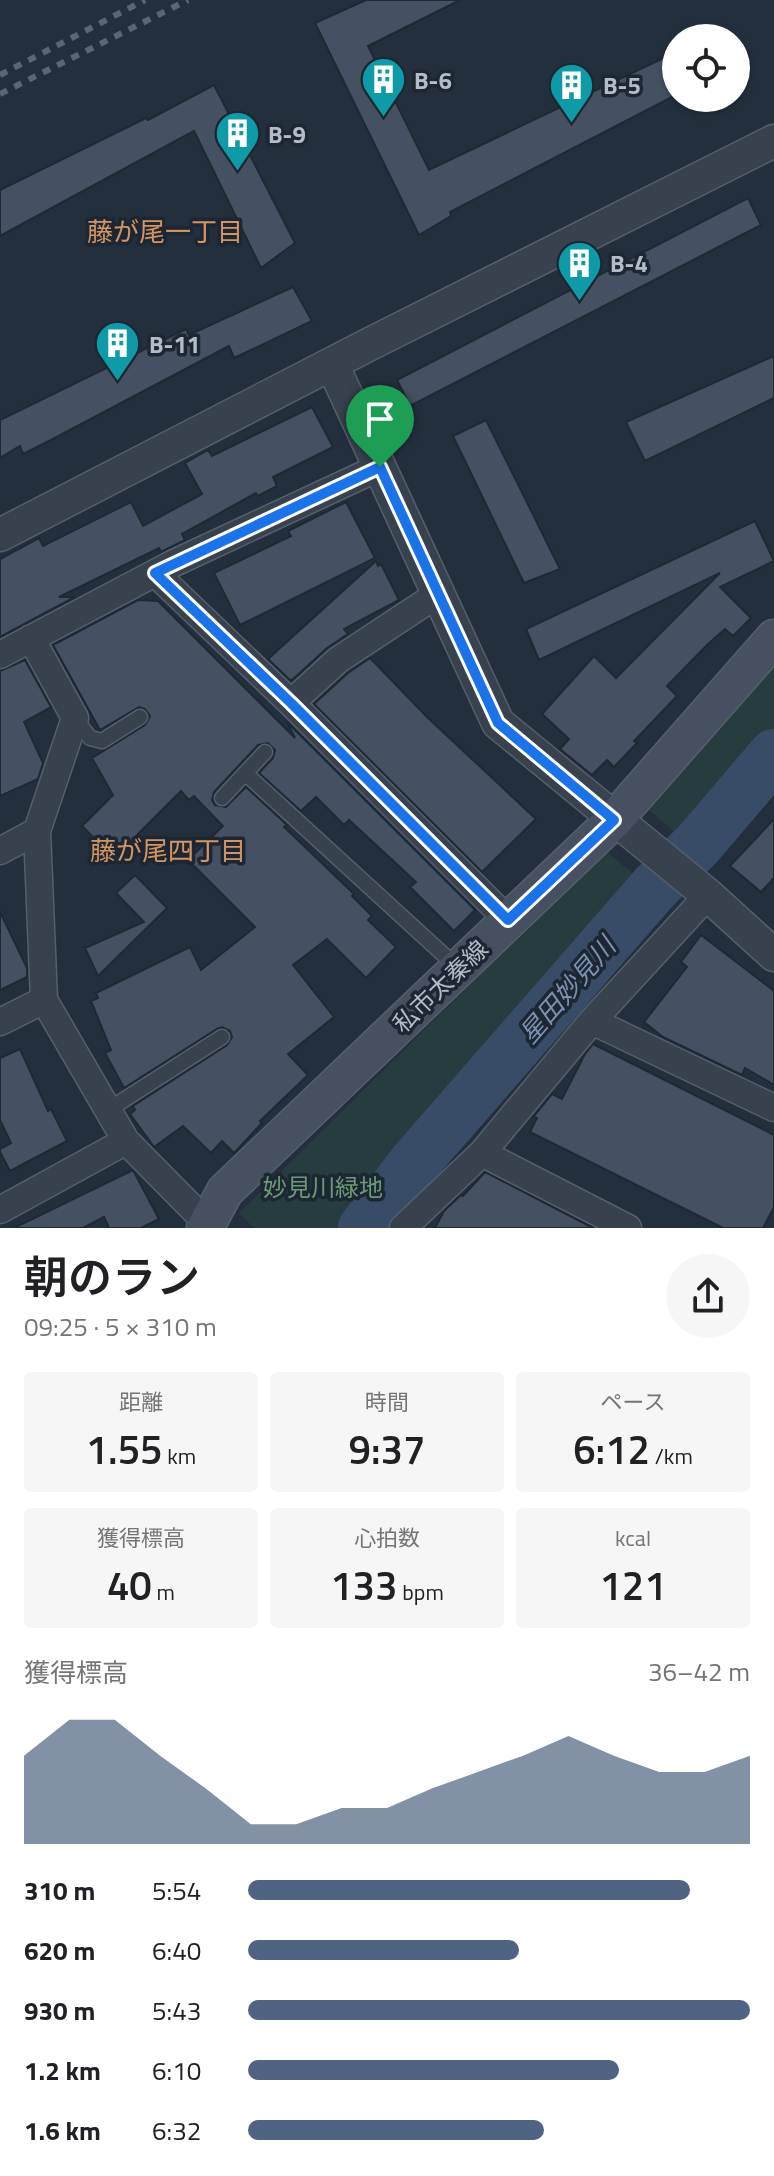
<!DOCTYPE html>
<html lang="ja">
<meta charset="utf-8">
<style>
body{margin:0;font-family:"Titillium Web","Noto Sans JP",sans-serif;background:#f6f6f6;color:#202124;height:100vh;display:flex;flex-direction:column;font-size:30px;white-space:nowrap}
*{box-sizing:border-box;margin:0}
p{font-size:26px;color:#757577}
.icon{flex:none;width:44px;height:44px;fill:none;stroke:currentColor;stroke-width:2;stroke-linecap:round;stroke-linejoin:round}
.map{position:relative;height:1228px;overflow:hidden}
.side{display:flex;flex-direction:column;background:#fff;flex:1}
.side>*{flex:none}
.fabs{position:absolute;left:662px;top:24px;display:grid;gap:16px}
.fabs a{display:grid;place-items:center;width:88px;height:88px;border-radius:50%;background:#fff;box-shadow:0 2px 6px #0004;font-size:40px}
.pin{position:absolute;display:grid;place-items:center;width:68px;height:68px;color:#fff;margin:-82px -34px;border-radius:50% 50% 50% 0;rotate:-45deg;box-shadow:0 0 8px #0007}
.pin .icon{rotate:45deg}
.round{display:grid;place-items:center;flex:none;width:84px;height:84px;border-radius:42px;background:#f6f6f6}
.summary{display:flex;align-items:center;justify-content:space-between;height:136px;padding:0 24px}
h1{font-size:44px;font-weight:600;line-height:60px}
.stats{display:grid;grid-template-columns:repeat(3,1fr);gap:12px;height:136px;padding:8px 24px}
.stats div{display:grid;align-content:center;border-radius:8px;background:#f6f6f6;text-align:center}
.stats b{font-size:40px;font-weight:600}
.stats small{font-size:22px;font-weight:400}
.stats p{font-size:22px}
.chart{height:224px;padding:16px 24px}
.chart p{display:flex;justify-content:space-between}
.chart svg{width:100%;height:144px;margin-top:8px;fill:#506383;opacity:.7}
ul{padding:0 24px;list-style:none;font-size:26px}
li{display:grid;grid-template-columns:128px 96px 1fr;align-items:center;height:60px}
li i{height:20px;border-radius:10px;background:#506383}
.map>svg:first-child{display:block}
</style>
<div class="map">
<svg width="774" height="1228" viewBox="0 0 774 1228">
<rect width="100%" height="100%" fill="#242f3e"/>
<!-- green -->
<path fill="#263c3f" d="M774,658V734L682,838L645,807Z
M605,851L648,885L342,1228H254L239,1213Z"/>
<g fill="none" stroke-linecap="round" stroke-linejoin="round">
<!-- river -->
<path stroke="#394c67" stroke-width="52" d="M364,1228L416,1161L654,888L699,843L774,755"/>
</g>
<!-- building -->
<path fill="#455162" stroke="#1f2835" stroke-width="2" d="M366,0H460L368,46L429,170L676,52V95L450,212L451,216L419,235L315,23Z
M214,85L295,243L261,268L194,131L0,236V190L146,118L148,120Z
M748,198L761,225L410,406L397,380Z
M293,287L312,321L234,358L229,346L49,441L23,454L20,446L0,458V420L186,329L189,335Z
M774,356V398L645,461L626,422Z
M312,407L333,447L273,477L277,486L258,496L256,493L182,534L185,540L161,552L159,548L59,597H75L0,637V559L39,538L43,546L131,502L143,526L202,494L185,463L208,450L212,456Z
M486,420L560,569L524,583L453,436Z
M346,502L375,558L240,625L214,573L291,536L288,531Z
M755,521L774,561L720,587L751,618L733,636L725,629L707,645L667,686L677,696L634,741L637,743L614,767L607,760L592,775L560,749L569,739L542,714L594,656L616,678L720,573L539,660L526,629Z
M376,561L378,566L381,564L399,600L344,629L348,634L327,648L291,681L268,659Z
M138,600L158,601L295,738L287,722L475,910L454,931L410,887L416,882L349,820L344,825L316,797L301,811L259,773L273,758L275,750L268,743L258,745L214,792L212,800L215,805L226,807L246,787L287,825L284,827L354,894L352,896L372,916L368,920L396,947L366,978L327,939L293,965L334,1017L288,1054L308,1075L260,1121L262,1123L234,1153L222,1141L211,1153L183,1126L154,1147L130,1114L135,1110L133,1106L227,1045L232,1037L230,1031L222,1027L217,1029L124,1088L105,1053L111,1050L91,1001L98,998L96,993L190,947L201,970L255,927L188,860L223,826L194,796L189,800L181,791L114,858L82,826L113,795L92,758L145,725L150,716L145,709L139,707L100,730L53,645Z
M370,658L427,717L536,819L482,872L314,704L348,673Z
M25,660L51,707L24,722L43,763L38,779L0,796V671Z
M774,819V878L761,892L730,866Z
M135,875L167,908L98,976L85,948L144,922L116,893Z
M0,912L27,968V977L0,990Z
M701,935L774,991V1085L745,1068L742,1075L663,1037L644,1022L687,967L681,962Z
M593,1044L774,1135V1207L763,1228H723L530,1132L537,1118L533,1117L552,1094L562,1099L585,1054Z
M20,1049L48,1111L51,1109L67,1141L10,1171L0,1152V1149L11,1143L0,1120V1058Z
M133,1170L159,1219L141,1228H109L104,1217L83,1228H14Z
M485,1172L593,1228H435L444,1211L461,1195L463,1196Z"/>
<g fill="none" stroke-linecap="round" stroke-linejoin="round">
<defs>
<path id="service" d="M75,718L90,738L102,741L140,717
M245,773L457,967
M222,798L265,752
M108,1110L222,1037"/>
<path id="minor" d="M155,573L291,703L508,920
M31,638L75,718L37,831L44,1000L126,1141L207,1223
M0,655L172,564L380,467
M291,703L338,660L438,594
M0,851L37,831
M592,1021L774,1108
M0,1022L44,1000
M482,1153L628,1228
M0,1210L126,1141
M403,1228L482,1153L592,1021L708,895"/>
<path id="tertiary" d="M332,364L498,723L708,895L774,955
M0,535L368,345L774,141"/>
<path id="secondary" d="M205,1228L225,1191L614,820L774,638"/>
</defs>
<!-- service casing -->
<use href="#service" stroke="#565f6c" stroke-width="17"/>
<!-- minor casing -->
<use href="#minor" stroke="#565f6c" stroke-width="29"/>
<!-- tertiary casing -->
<use href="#tertiary" stroke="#565f6c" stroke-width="35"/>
<!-- secondary casing -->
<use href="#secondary" stroke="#565f6c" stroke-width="39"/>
<!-- service -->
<use href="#service" stroke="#38414e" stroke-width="14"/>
<!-- minor -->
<use href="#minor" stroke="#38414e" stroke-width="26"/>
<!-- tertiary -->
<use href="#tertiary" stroke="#38414e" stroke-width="32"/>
<!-- secondary -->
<use href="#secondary" stroke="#465061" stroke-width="36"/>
<!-- rail -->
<path stroke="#5a6575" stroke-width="6" stroke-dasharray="8 8" stroke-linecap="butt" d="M0,75L145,0
M0,94L188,0"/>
</g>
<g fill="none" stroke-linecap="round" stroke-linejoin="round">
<defs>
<path id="route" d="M380,467L498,723L614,820L508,920L291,703L155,573Z"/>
</defs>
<!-- route casing -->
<use href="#route" stroke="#fff" stroke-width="16"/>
<!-- route -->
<use href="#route" stroke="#1a73e8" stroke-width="10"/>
</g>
<!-- icons -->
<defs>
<symbol id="building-pin" viewBox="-11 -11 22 30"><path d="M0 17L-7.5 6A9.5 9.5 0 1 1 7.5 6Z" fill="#0f9aa8" stroke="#1d2633"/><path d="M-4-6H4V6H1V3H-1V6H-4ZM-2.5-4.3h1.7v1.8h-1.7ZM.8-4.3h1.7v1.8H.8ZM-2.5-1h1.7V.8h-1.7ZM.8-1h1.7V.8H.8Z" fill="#fff"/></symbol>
</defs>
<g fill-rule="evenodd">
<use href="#building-pin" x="358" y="54" width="51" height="69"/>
<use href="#building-pin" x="546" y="60" width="51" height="69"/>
<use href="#building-pin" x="212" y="108" width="51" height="69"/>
<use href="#building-pin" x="554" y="238" width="51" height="69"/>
<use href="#building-pin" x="92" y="318" width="51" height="69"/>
</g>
<g text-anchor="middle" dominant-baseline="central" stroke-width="7" stroke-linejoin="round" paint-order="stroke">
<!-- poi labels -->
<g font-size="24" font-weight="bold" fill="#b4bcc9" stroke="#1d2633" text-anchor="start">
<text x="414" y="80">B-6</text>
<text x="603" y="85">B-5</text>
<text x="268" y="134">B-9</text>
<text x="610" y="263">B-4</text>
<text x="149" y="344">B-11</text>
</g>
<!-- street labels -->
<g font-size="24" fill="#b4bcc9" stroke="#1d2633">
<text transform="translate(440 986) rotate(-44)">私市太秦線</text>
</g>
<!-- park labels -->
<g font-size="24" fill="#6b9a76" stroke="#1d2633">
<text x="323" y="1187">妙見川緑地</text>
</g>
<!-- neighbourhood labels -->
<g font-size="26" fill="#d59563" stroke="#1d2633">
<text x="165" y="231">藤が尾一丁目</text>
<text x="168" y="850">藤が尾四丁目</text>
</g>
<!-- water labels -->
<g font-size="26" font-style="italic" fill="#7c92b1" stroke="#1d2633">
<text transform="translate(567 990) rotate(-49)">星田妙見川</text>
</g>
</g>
</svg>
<div class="fabs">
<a><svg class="icon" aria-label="locate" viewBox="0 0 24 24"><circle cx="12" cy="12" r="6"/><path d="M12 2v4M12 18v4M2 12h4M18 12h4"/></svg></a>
</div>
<div class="pin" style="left:380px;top:467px;background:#1e9e55"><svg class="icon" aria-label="arrive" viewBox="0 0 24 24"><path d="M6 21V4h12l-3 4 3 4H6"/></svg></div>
</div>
<section class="side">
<div class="summary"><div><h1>朝のラン</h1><p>09:25 · 5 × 310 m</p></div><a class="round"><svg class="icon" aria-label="share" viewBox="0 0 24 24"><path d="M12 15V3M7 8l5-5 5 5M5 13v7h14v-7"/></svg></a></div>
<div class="stats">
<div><p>距離</p><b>1.55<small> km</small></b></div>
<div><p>時間</p><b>9:37</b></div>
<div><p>ペース</p><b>6:12<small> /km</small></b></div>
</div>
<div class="stats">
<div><p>獲得標高</p><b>40<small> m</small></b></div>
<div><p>心拍数</p><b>133<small> bpm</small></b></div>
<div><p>kcal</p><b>121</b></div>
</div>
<div class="chart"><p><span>獲得標高</span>36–42 m</p>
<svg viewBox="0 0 160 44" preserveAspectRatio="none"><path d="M0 44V17L10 6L20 6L30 17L40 27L50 38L60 38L70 33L80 33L90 27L100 22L110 17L120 11L130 17L140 22L150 22L160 17V44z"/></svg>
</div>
<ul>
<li><b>310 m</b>5:54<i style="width:88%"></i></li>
<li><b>620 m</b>6:40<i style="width:54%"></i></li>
<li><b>930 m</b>5:43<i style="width:100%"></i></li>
<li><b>1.2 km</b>6:10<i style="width:74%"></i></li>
<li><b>1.6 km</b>6:32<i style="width:59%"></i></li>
</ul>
</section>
